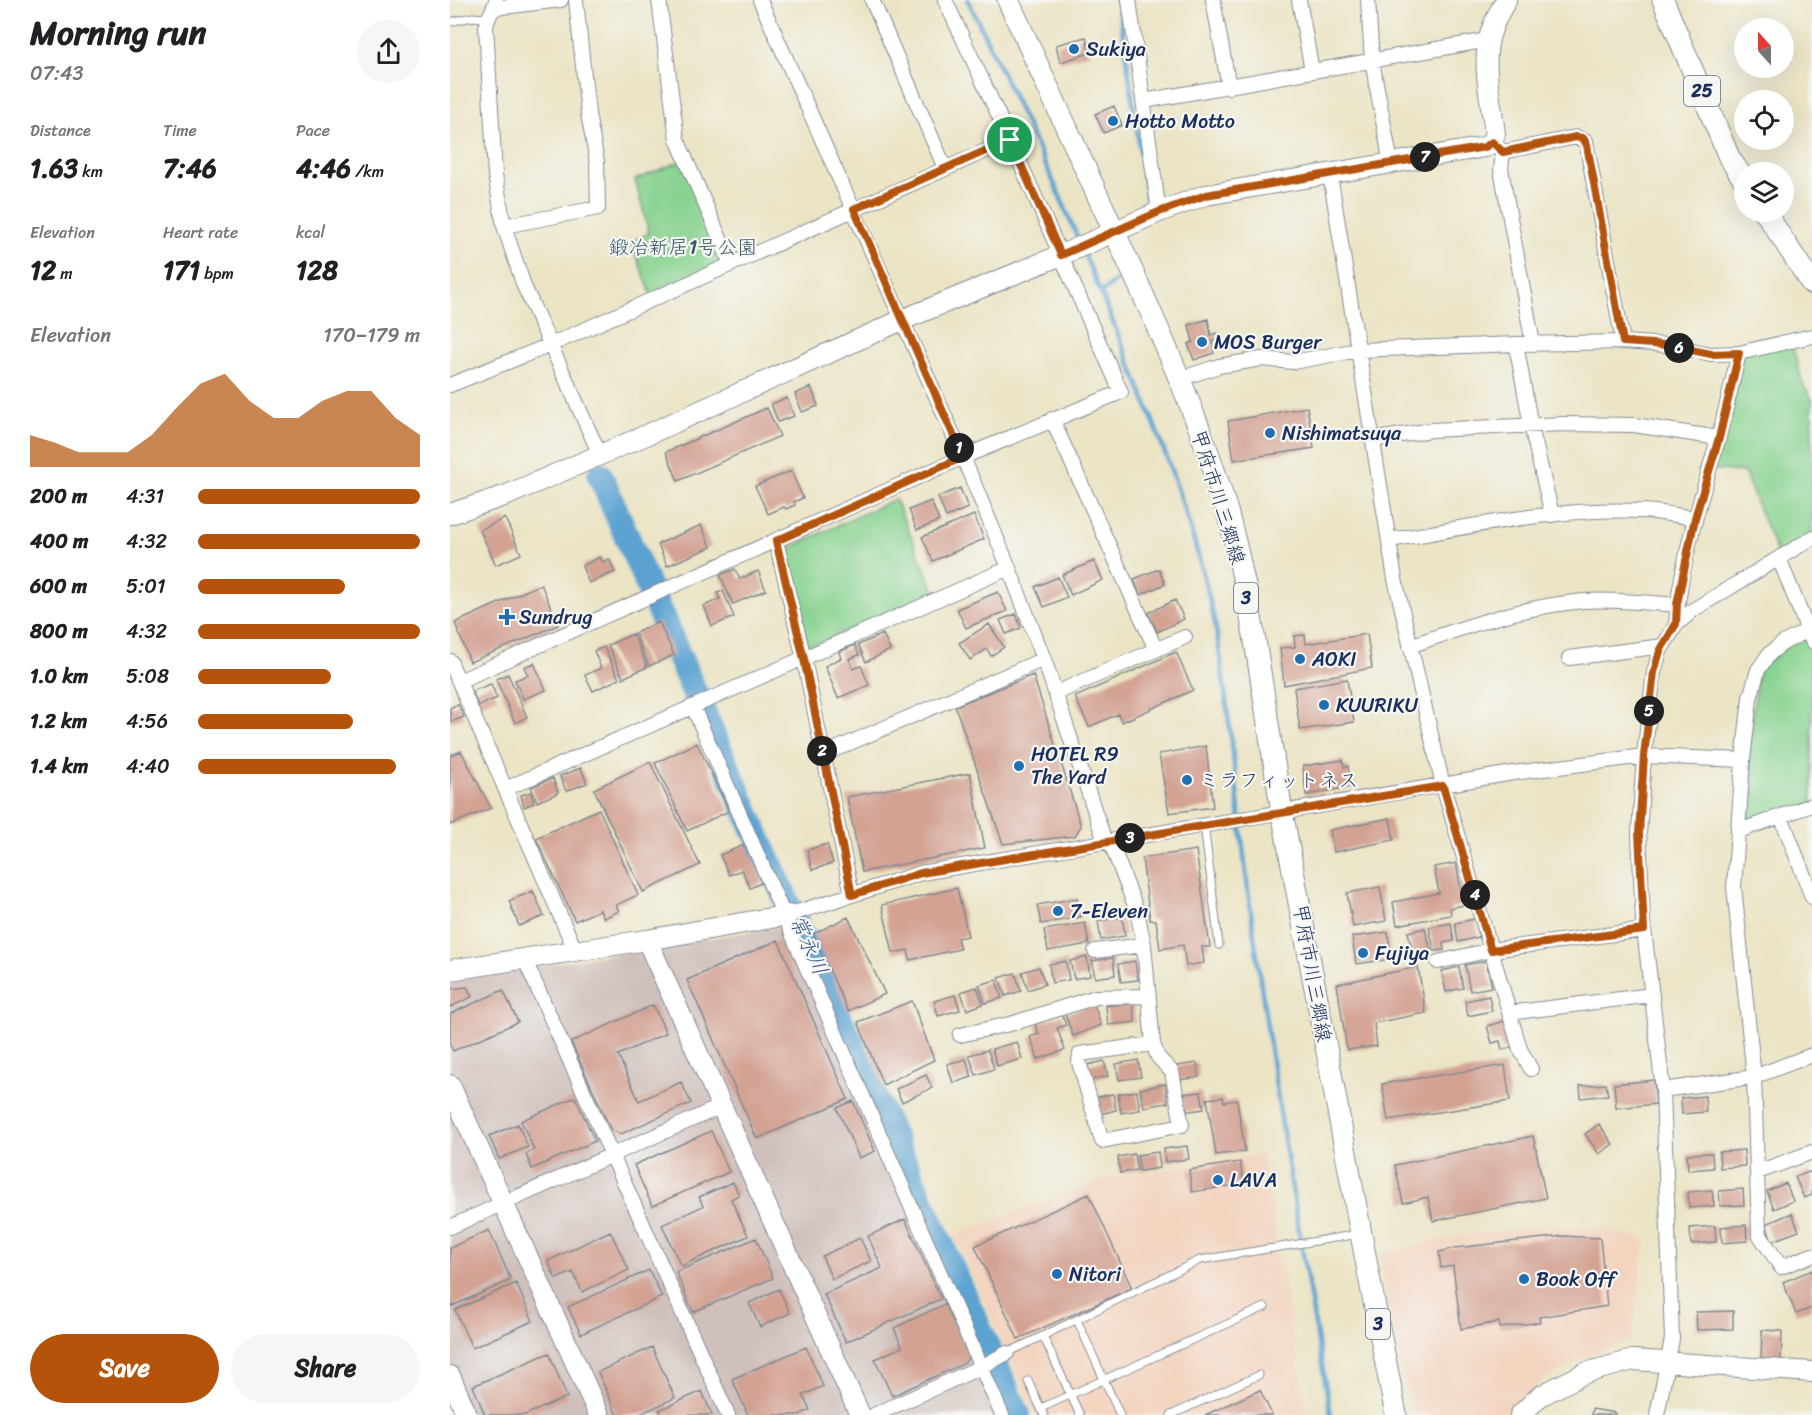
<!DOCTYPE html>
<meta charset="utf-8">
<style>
body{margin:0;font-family:Sriracha,"Klee One",sans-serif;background:#f6f6f6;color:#202124;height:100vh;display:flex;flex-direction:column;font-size:22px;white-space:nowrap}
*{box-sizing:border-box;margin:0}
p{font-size:20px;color:#757577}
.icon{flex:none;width:33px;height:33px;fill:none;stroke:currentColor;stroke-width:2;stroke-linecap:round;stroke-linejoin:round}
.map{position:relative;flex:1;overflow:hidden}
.drawer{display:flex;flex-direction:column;background:#fff;width:450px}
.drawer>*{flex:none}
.needle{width:39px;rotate:339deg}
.buttons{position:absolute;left:1284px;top:18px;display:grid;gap:12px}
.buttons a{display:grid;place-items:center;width:60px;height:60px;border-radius:50%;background:#fff;box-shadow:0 6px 24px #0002;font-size:30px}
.pin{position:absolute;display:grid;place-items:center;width:51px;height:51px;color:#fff;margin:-26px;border:3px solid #fff;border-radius:50%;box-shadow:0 2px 6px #0007}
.km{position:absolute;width:30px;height:30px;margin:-15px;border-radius:50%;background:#222;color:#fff;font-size:16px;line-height:30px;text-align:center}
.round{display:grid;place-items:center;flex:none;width:63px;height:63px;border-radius:32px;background:#f6f6f6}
.head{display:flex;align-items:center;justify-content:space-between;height:102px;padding:0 30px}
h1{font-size:33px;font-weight:800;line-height:45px}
.metrics{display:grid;grid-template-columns:repeat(3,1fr);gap:9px;height:102px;padding:6px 30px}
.metrics div{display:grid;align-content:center}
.metrics b{font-size:26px;font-weight:800}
.metrics small{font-size:16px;font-weight:400}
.metrics p{font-size:16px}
.chart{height:168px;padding:12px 30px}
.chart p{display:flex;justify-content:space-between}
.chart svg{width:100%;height:108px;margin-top:6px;fill:#b45309;opacity:.7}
.primary-button{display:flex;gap:12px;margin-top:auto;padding:12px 30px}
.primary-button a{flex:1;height:69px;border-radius:36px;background:#b45309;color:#fff;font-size:24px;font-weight:800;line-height:69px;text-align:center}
.primary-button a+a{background:#f6f6f6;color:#202124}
ul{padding:0 30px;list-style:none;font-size:20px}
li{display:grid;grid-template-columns:96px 72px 1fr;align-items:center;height:45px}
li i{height:15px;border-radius:8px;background:#b45309}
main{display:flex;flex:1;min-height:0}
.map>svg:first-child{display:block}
</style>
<main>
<section class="drawer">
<div class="head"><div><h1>Morning run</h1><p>07:43</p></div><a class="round"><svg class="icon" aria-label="share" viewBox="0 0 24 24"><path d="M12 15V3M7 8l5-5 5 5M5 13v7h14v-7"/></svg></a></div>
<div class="metrics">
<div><p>Distance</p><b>1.63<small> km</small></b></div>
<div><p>Time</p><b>7:46</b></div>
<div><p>Pace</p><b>4:46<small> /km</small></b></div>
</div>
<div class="metrics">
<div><p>Elevation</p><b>12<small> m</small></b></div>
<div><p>Heart rate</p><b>171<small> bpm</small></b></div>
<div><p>kcal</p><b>128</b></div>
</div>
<div class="chart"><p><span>Elevation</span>170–179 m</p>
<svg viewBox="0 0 160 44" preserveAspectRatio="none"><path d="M0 44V31L10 34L20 38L30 38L40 38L50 31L60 20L70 10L80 6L90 17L100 24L110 24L120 17L130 13L140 13L150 24L160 31V44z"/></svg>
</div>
<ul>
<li><b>200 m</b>4:31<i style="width:100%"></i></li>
<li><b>400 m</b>4:32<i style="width:100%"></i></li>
<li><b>600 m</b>5:01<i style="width:66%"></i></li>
<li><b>800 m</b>4:32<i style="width:100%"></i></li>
<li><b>1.0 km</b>5:08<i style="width:60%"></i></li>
<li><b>1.2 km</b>4:56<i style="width:70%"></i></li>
<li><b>1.4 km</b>4:40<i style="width:89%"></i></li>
</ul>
<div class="primary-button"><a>Save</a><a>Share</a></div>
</section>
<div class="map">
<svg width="1362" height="1415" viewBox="0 0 1362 1415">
<rect width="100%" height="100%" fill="#f6f6f2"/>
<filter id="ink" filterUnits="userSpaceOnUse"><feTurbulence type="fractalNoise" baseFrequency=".0167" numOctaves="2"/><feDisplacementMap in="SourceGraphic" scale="12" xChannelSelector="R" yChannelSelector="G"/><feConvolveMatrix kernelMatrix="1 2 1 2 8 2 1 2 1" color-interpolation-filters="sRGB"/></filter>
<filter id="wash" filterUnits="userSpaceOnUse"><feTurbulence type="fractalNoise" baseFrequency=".008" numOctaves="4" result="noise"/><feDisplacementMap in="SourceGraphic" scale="24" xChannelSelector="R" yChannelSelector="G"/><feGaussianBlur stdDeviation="1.35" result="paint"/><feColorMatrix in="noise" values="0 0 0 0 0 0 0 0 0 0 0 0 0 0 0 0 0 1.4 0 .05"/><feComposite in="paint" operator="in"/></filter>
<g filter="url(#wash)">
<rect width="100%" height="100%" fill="#ebe4c5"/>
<!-- built -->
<path fill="#f3d4bf" d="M812,1154L857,1415H585L504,1235L656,1179Z
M1154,1228L1195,1240L1181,1340L1129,1360L1095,1379L1054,1415H964L950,1361L929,1254L1016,1235L1079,1229Z"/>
<!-- industrial -->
<path fill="#cfc0bb" d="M335,926L552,1415H0V980Z"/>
<!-- green -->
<path fill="#87d28f" stroke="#518076" stroke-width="1.5" d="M231,161L281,264L203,299L181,242L199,233L185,180Z
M1341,341L1353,384L1362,400V538L1329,558L1294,472L1259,469L1289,353Z
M445,499L485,592L357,648L337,549Z
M1357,629L1362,641V805L1289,831L1308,670Z"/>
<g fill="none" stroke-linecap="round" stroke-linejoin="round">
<!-- stream -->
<path stroke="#5ca3d2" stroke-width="4.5" d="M518,0L605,185L630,243
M668,0L697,198
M633,251C684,372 738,494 765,624C769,644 771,664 774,684C784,755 790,827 799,898C822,1071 850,1243 881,1415
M651,293L671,277"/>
<!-- river -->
<path stroke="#5ca3d2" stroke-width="26" d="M150,475L293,804L568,1415"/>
</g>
<g id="blocks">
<!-- building -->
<path fill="#d3a293" d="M636,37L640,53L610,62L606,45Z
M664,106L672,125L654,133L645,114Z
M758,319L761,335L767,333L768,340L762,341L764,353L744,360L738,344L743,342L739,325Z
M361,387L368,406L352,412L345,394Z
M337,398L344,416L328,422L321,404Z
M857,407L864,448L784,460L778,421Z
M317,408L330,436L228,481L216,452Z
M341,471L353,498L344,502L345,505L336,509L334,507L318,514L305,486Z
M510,488L518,508L496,517L488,497Z
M481,501L489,521L467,530L459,510Z
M524,515L534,539L483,561L472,537Z
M55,518L71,554L46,565L30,530Z
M251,525L261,547L217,566L208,544Z
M150,557L153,562L159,559L165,572L139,583L132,566Z
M644,561L653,580L621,595L612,575Z
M285,569L290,579L308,571L316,590L283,604L270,575Z
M709,569L715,584L690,595L684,579Z
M608,577L617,597L594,607L585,587Z
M91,584L108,625L20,662L5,623Z
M273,591L284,617L262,626L254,606L270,599L267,593Z
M548,592L557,611L516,628L507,609Z
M725,600L734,619L707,632L698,613Z
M566,614L571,628L556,634L550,620Z
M209,622L224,655L199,666L185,633Z
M539,624L554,647L541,656L537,649L520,660L509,643Z
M183,634L197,667L173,678L158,645Z
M433,634L440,650L416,662L408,645Z
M917,634L922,668L834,685L830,648L845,647L844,636L855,635L856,644Z
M405,645L409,655L399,659L403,669L411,666L419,685L388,698L375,666L391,658L389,652Z
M154,647L169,679L143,691L135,675L151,668L144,651Z
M726,652L743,690L672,722L668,714L639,727L625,697Z
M84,663L96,690L73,699L65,680L78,675L74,667Z
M58,674L77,717L65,723L46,679Z
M583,675L631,826L625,836L553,844L505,706Z
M897,679L904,722L850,730L844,688Z
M41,684L47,698L28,706L22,691Z
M8,704L14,717L1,722L0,708Z
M247,743L279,811L237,831L205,763Z
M756,746L763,807L719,813L709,754Z
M11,751L41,808L0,825V756Z
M893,760L894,767L898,766L901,787L856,795L853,766Z
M200,762L250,865L193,892L144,789Z
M131,768L137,783L116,791L110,776Z
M520,773L535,848L412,872L397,797Z
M103,778L108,793L87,802L81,787Z
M81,792L84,803L74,807L71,795Z
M149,809L188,895L166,905L169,911L154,918L150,910L125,921L86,838Z
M940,818L944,840L884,852L880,830Z
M297,844L313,882L300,888L292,870L279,875L270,855Z
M377,844L383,863L362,870L357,850Z
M746,850L760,947H752L754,963L736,966L733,945L710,949L706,920H700L692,858Z
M1006,863L1014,905L1000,908L1001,915L947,925L943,902L989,893L984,867Z
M930,887L936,921L903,927L897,893Z
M507,888L518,936L507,938L510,949L460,960L458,950L443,953L432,905Z
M83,891L94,916L69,926L59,901Z
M627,898L631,917L591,924L587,905Z
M398,917L435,994L398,1011L363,934Z
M672,917L675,936L651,940L648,921Z
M1025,919L1029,937L1008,942L1005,923Z
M635,923L639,944L598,951L594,930Z
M1001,923L1004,941L993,943L994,950L984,951L979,927Z
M975,928L981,951L963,955L958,932Z
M938,932L941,959L906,964L902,937Z
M328,940L398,1099L307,1139L237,980Z
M637,957L640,976L624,979L620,961Z
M663,958L665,975L645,978L642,961Z
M616,961L619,980L602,983L599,964Z
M685,961L688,980L671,982L668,964Z
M1036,961L1042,987L1020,991L1015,965Z
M589,967L595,984L578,990L572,972Z
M968,967L976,1013L924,1023L927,1046L897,1050L887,984Z
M1009,967L1013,988L996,992L992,971Z
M565,973L571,991L555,996L549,978Z
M546,980L552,998L535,1003L529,985Z
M17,987L22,997L0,1007V989Z
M527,987L533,1004L517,1010L511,992Z
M53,990L68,1022L3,1051L0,1045V1014Z
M505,995L510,1010L488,1016L484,1001Z
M1039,996L1042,1011L1018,1016L1015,1001Z
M462,1001L484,1060L433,1085L408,1022Z
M683,1003L685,1022L658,1025L656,1006Z
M644,1004L651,1025L623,1036L615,1014Z
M203,1005L216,1033L168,1055L189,1101L231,1082L241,1103L171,1134L161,1130L121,1042Z
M612,1015L616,1025L607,1028L615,1050L588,1059L580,1037L589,1034L585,1024Z
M1055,1021L1062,1047L1052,1050L1050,1041L1042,1043L1037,1026Z
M567,1042L572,1059L547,1066L542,1049Z
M538,1050L544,1069L526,1075L519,1055Z
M516,1059L522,1077L503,1083L497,1064Z
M688,1060L691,1077L669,1080L666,1064Z
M654,1061L658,1076L641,1080L637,1065Z
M747,1063L749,1077L729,1080L727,1066Z
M1055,1065L1060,1101L938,1120L932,1084Z
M476,1075L482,1088L452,1102L446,1089Z
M1204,1080L1206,1104L1166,1108L1164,1084Z
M715,1084L718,1103L694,1107L690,1089Z
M1156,1084L1158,1095L1131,1098L1130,1086Z
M687,1091L690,1110L671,1113L668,1094Z
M751,1092L754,1109L733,1112L731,1094Z
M663,1094L666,1110L650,1114L647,1097Z
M1255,1096L1256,1112L1232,1114L1231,1098Z
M125,1097L145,1141L82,1169L76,1154L84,1150L71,1121Z
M773,1097L774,1102L787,1100L795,1151L766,1155L757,1099Z
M403,1101L425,1151L409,1158L387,1108Z
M68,1124L78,1147L49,1159L39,1136Z
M1149,1124L1163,1144L1149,1154L1135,1134Z
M261,1131L279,1172L202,1206L184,1165Z
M1083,1136L1096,1198L983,1221L978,1197L953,1203L945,1165Z
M737,1146L739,1159L715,1162L714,1149Z
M1294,1150L1295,1166L1270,1168L1269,1152Z
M708,1152L710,1168L690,1171L687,1155Z
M1262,1153L1263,1168L1238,1170L1237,1154Z
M684,1154L687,1170L670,1173L668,1157Z
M790,1162L794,1184L742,1192L739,1170Z
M1362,1171V1195L1354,1198L1345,1177Z
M283,1182L289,1195L281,1199L298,1236L231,1266L212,1225L253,1206L249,1197Z
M1336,1183L1343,1201L1324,1209L1317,1191Z
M1293,1189L1294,1205L1270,1206L1269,1191Z
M1262,1190L1264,1206L1239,1208L1238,1192Z
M639,1194L682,1288L568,1339L525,1246Z
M1342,1213L1349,1231L1322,1241L1316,1224Z
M455,1219L491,1299L396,1342L374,1294L432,1268L418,1236Z
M1296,1225L1297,1241L1272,1243L1271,1227Z
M1265,1226L1266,1242L1241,1244L1240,1228Z
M39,1230L61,1280L0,1307V1248Z
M160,1231L179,1270L132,1292L123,1272L106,1279L98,1261Z
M1113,1236L1150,1238L1157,1306L1089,1317L1090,1322L1050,1328L1049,1322L1011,1329L1003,1266L991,1268L989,1252L1005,1248Z
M306,1238L323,1278L243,1312L226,1272Z
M410,1238L421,1261L382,1279L372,1256Z
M199,1270L212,1297L131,1334L118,1307Z
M1362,1270V1308L1346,1314L1333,1282Z
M66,1283L83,1321L22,1348L5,1310Z
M329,1289L340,1313L310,1327L299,1303Z
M495,1304L519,1357L515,1363L442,1396L425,1359L452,1347L444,1328Z
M1283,1311V1329L1247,1330L1246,1312Z
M1312,1330L1332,1331L1331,1360L1311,1359Z
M202,1347L225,1398L188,1415H167L148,1372Z
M356,1347L373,1386L353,1395L360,1410L349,1415H298L282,1379Z
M99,1353L117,1397L75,1415H35L23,1386Z
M810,1390L822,1415H755Z
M252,1391L262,1415H212L209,1410Z
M1142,1409L1165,1413V1415H1141Z"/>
</g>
</g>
<g filter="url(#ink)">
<use href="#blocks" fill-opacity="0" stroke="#838a92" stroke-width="1.5"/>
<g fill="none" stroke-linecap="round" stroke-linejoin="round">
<defs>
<path id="lane" d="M0,22L22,17L37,18
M754,825L769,945
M627,1320L670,1415
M593,1336L630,1415
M557,1353L750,1260L909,1234
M578,1381L594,1415
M591,1408L815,1307
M721,1415L809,1375"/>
<path id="street" d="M46,0C44,10 37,17 36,27L45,174L54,226L74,286L150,455
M209,0L227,139L281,264
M310,0L513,457L559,568L594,659L655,842
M422,0L495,168
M679,0L709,212
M763,0L779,87
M849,0L862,71
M918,0L922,61L941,164
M44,8L111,0
M694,101L1038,40
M1048,147L1053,152L1051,169L1083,344
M1053,152L1126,137L1136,141L1173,342
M880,174L945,579L993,786L1070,1049L1081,1069
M54,226L148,208L147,162L138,114L126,0
M1066,344L1081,426L1102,515
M729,379L769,366L812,359L843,362L908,350L1066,344L1173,342L1217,345L1261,354L1289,353L1362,336
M0,385L100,345L560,140
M602,419L706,650
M922,440L981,430L1113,424L1184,425L1269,438
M939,540C1020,527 1108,507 1190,511C1208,511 1227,516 1245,518
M326,541L354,659L402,895
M1329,558L1362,641
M1226,625C1230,561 1251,500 1268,439C1276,411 1282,382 1289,353
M1362,628L1333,643L1319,654L1308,670L1300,698L1293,760L1284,887L1304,1077L1309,1234L1331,1267L1362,1255
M960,646C1017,626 1074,606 1134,601C1165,599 1197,603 1227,605
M1119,658L1213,646
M0,661L125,950
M9,681L513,457L671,392L560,140L495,0
M606,693L735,637
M243,707L552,1415
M372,755L594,659
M55,789L559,568
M1331,816L1362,897
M1289,831L1362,805
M660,841L687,911L694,945L703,1044L630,1054L629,1062L652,1141L732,1125L722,1072L708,1057L703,1044
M338,915L471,873L1063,773L1194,756L1293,760
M645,951L694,945
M74,958L278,1415
M988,962L1041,950L1194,930
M1059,1013L1202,995
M510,1035L564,1023L646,997L699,996
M1213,1090L1304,1077L1362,1055
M1308,1172L1362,1152
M0,1227L272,1106
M424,1415L531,1367L557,1353
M1207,1415L1222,1339L1213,1090L1193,921L1189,833L1194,756L1204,672L1210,651L1226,625L1243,610L1362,538"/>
<path id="secondary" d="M0,514L57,495L201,433L452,320L616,253L709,212L756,195L1035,147L1042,142L1045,134C1042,105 1032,69 1039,39C1042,25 1049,12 1056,0
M197,940L410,1415
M0,970L197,940L338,915
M0,1085L149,1415
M0,1376L17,1415
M1070,1415L1090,1396L1135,1373L1183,1360L1362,1372"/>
<path id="primary" d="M558,0C602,97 647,193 691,290C723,362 755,435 777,511C805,611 815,716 833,817C869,1017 907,1216 946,1415
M1213,0L1279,157L1294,180
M1315,212L1362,284"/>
</defs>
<!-- lane casing -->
<use href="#lane" stroke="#838a92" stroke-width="9"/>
<!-- street casing -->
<use href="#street" stroke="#838a92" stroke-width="16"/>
<!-- secondary casing -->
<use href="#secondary" stroke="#838a92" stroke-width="22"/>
<!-- primary casing -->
<use href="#primary" stroke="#838a92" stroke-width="23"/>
<!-- lane -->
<use href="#lane" stroke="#fff" stroke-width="7"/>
<!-- street -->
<use href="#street" stroke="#fff" stroke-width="14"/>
<!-- secondary -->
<use href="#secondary" stroke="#fff" stroke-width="20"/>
<!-- primary -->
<use href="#primary" stroke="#fff" stroke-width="21"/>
</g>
</g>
<g fill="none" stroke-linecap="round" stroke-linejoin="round" filter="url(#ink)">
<defs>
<path id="route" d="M1126,137L1133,138L1137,145L1173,342L1217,345L1261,354L1289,353L1269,438L1245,518L1227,604L1226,624L1210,651L1204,672L1194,756L1189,833L1194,930L1041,950L993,786L471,873L402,895L354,659L326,541L513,457L404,209L560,140L611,255L709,212L756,195L1035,147L1042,142L1053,152Z"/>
</defs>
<!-- route casing -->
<use href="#route" stroke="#fff" stroke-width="12"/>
<!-- route -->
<use href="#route" stroke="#b45309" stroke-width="8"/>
</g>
<!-- markers -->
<g fill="#1f6fb2" stroke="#f6f6f2" stroke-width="2">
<circle cx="624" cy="49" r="6"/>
<circle cx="663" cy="121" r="6"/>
<circle cx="752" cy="342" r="6"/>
<circle cx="820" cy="433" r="6"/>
<path d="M54 608h6v6h6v6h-6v6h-6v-6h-6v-6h6z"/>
<circle cx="850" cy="659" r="6"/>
<circle cx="874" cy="705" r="6"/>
<circle cx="569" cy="766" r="6"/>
<circle cx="737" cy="780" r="6"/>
<circle cx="608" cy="911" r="6"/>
<circle cx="913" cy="953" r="6"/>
<circle cx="768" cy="1180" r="6"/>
<circle cx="607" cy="1274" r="6"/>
<circle cx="1074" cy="1279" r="6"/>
</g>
<g text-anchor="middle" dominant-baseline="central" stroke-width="4.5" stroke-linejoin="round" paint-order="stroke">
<!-- shield labels -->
<g fill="#f6f6f2" stroke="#5d6b8a" stroke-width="1.5">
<rect x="1234" y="76" width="36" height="30" rx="4.5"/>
<rect x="784" y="583" width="24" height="30" rx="4.5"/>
<rect x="916" y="1309" width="24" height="30" rx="4.5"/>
</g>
<g font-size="18" font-weight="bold" fill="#1b2f5e">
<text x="1252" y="91">25</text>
<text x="796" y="598">3</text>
<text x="928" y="1324">3</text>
</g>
<!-- poi labels -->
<g font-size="20" fill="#1b2f5e" stroke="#f6f6f2" text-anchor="start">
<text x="636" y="49">Sukiya</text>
<text x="675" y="121">Hotto Motto</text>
<text x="764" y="342">MOS Burger</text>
<text x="832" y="433">Nishimatsuya</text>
<text x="69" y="617">Sundrug</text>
<text x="862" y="659">AOKI</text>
<text x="886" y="705">KUURIKU</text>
<text x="581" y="754">HOTEL R9<tspan x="581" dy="23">The Yard</tspan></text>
<text x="749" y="780">ミラフィットネス</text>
<text x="620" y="911">7-Eleven</text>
<text x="925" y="953">Fujiya</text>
<text x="780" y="1180">LAVA</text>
<text x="619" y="1274">Nitori</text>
<text x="1086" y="1279">Book Off</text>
</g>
<!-- park labels -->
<g font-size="20" fill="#36586a" stroke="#f6f6f2">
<text x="233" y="247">鍛冶新居1号公園</text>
</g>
<!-- street labels -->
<g font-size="20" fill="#1b2f5e" stroke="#f6f6f2">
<text transform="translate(768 497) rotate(73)">甲府市川三郷線</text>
<text transform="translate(862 973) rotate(80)">甲府市川三郷線</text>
</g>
<!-- water labels -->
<g font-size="21" font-style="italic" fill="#325887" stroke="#f6f6f2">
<text transform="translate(359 945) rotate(66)">常永川</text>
</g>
</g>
</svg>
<div class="buttons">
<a><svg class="needle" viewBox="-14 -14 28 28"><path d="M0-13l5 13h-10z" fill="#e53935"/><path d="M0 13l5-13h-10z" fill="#757577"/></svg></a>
<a><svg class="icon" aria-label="locate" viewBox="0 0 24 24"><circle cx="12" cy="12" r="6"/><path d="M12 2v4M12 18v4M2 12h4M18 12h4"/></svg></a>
<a><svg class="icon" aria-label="layers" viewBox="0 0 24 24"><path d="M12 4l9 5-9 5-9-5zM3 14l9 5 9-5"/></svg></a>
</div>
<div class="pin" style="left:560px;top:140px;background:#1e9e55"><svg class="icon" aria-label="arrive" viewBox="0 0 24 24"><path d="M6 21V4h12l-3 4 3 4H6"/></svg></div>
<b class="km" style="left:509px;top:448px">1</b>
<b class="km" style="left:372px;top:751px">2</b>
<b class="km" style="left:680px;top:838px">3</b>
<b class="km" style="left:1025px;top:895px">4</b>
<b class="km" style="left:1199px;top:711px">5</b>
<b class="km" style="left:1229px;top:348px">6</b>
<b class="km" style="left:975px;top:157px">7</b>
</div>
</main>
